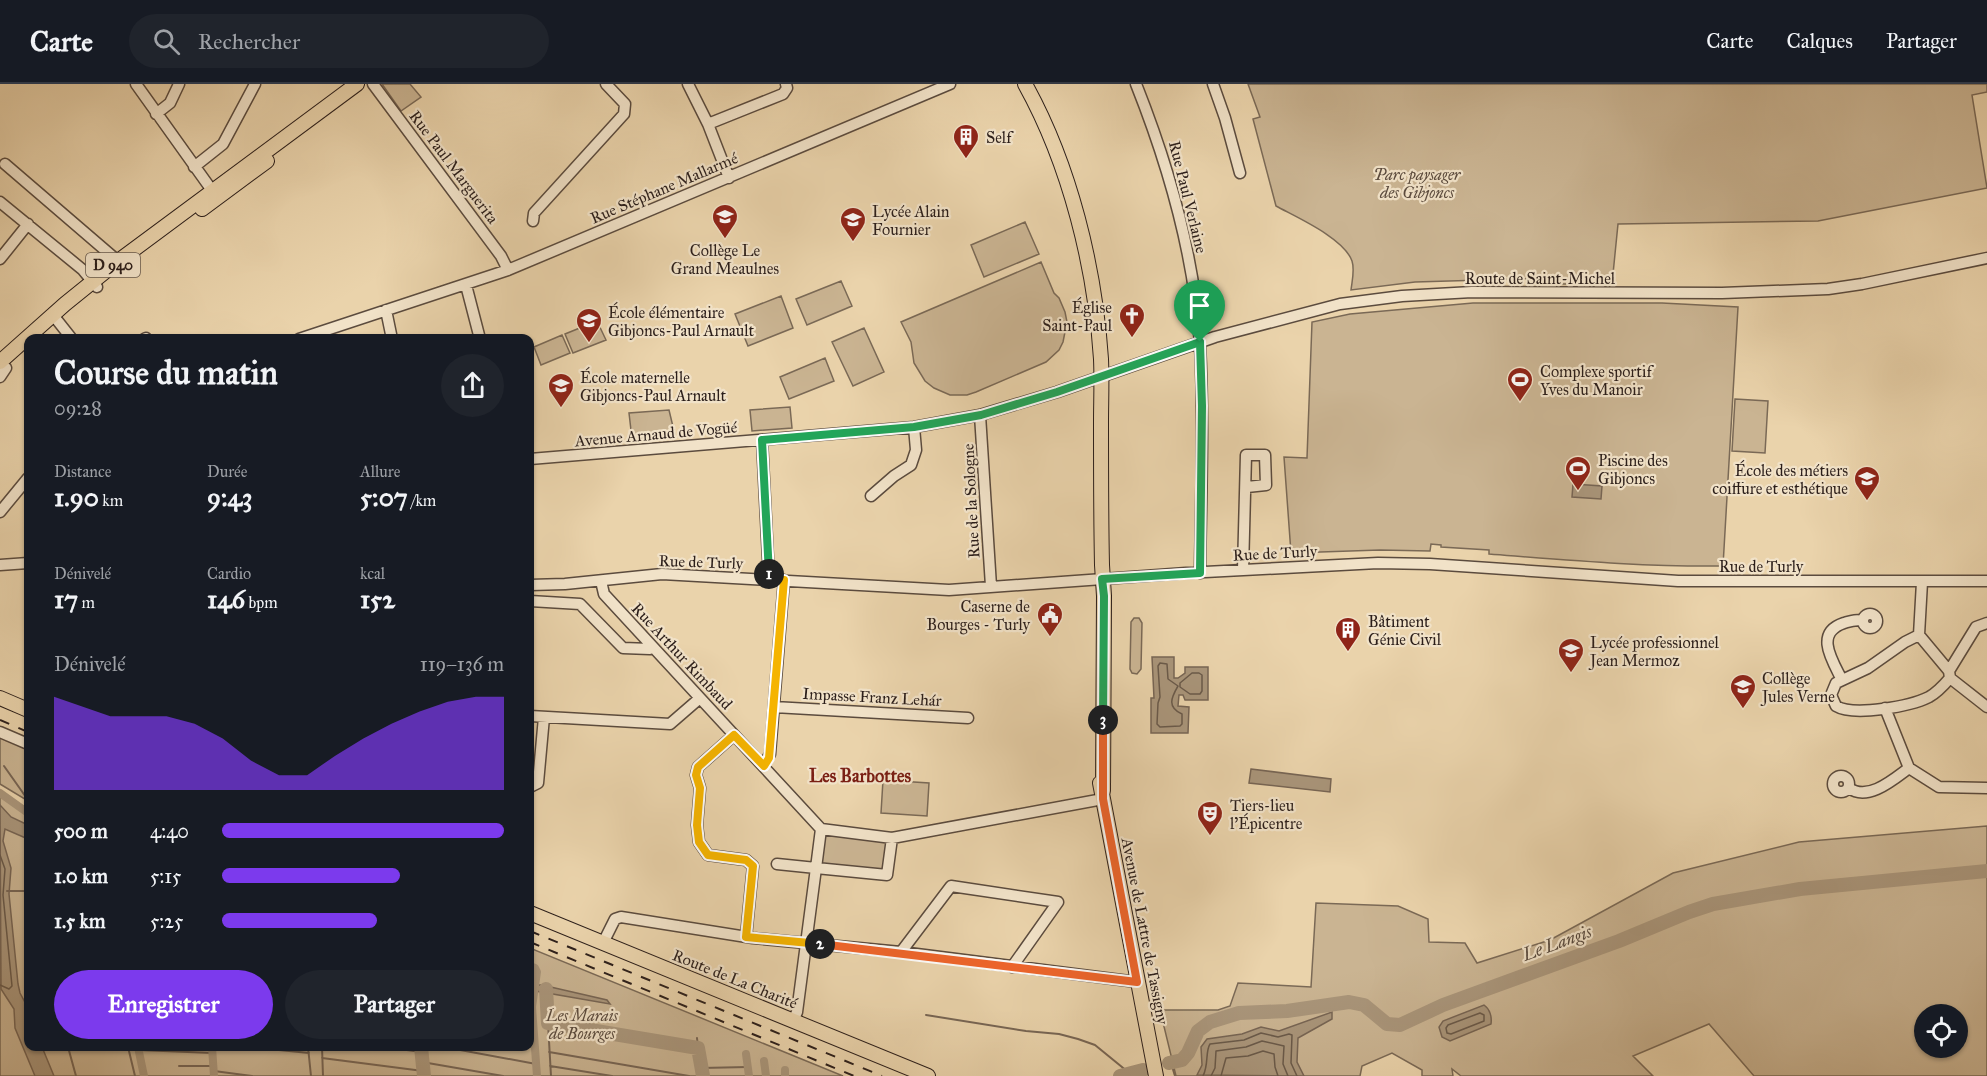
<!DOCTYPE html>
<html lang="fr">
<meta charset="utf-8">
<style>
body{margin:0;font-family:"IM FELL Great Primer",serif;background:#20242c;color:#f1f3f6;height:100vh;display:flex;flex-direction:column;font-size:22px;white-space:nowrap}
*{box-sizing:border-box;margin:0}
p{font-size:20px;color:#9ea1a6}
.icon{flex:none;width:33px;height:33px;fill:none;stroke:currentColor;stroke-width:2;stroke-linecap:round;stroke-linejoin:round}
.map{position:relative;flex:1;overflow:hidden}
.drawer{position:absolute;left:24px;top:250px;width:510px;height:717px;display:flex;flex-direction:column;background:#171b24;border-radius:12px;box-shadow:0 2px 4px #0004}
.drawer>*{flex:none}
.tools{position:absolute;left:1914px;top:920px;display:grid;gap:12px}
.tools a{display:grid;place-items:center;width:54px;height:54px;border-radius:50%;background:#171b24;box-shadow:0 2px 4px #0004;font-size:30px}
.pin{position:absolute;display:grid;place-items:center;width:51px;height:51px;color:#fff;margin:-62px -26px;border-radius:50% 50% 50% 0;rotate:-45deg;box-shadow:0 0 6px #0007}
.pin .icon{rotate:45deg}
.km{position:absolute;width:30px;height:30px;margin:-15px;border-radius:50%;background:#222;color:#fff;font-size:16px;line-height:30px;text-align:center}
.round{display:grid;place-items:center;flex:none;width:63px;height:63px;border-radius:32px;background:#20242c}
.overview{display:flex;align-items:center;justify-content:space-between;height:102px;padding:0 30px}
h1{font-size:33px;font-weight:700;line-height:45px}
.figures{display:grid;grid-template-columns:repeat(3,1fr);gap:9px;height:102px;padding:6px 30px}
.figures div{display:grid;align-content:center}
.figures b{font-size:26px;font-weight:700}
.figures small{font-size:16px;font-weight:400}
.figures p{font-size:16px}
.chart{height:168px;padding:12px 30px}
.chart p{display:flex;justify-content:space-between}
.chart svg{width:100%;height:108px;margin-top:6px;fill:#7c3aed;opacity:.7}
.cta{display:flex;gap:12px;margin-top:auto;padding:12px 30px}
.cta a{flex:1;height:69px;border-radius:36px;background:#7c3aed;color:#fff;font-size:24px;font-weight:700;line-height:69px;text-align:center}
.cta a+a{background:#20242c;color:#f1f3f6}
ul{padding:0 30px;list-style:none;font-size:20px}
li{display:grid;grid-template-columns:96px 72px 1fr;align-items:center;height:45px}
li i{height:15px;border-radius:8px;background:#7c3aed}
header{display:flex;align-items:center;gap:36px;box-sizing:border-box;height:84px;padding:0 30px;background:#171b24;border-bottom:2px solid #363941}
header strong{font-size:28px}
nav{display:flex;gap:33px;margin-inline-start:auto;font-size:21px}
.search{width:420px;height:54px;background:#20242c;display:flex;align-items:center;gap:15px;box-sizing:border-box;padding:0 21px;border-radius:33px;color:#9ea1a6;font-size:22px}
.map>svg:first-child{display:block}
</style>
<header>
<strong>Carte</strong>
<div class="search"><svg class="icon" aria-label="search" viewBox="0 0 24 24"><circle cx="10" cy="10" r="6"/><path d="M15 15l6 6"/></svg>Rechercher</div>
<nav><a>Carte</a><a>Calques</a><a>Partager</a></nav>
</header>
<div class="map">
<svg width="1987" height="992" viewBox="0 0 1987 992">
<rect width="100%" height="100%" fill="#ead3ab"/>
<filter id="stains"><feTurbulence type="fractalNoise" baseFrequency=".00333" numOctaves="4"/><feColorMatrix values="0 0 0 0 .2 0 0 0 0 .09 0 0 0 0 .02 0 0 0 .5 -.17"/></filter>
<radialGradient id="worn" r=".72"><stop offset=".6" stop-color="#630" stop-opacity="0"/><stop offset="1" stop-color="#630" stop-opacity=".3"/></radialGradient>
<!-- green -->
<path fill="#cab492" stroke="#7a6956" stroke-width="1.5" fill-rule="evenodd" d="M382,0H410L421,13L401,27Z
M1248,0H1987V8L1972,11L1987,104L1818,137L1618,140L1612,200H1558L1557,194L1415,198L1351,206C1352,197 1355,186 1352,177C1344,154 1296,133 1276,122L1253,35L1260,33Z
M1025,138L1039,170L984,193L971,161Z
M1041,178L1054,209L1059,214L1065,228L1067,238L1063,258L1059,266L1046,278L976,308L967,311H950L934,304L925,297L914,279L911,258L901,238Z
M841,197L852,222L807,241L796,215Z
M781,212L793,244L748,262L735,230Z
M1473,219H1662L1738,223L1723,482C1645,483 1567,476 1489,470V466L1441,463V461L1431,460L1430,467L1380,466L1291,469L1284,373L1307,374L1312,238L1350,230Z
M597,237L606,256L573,269L565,250Z
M864,244L884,288L853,302L832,258Z
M562,251L570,269L541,281L534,263Z
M825,274L834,297L789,315L780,293Z
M1735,315L1768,317L1765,369L1732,367Z
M790,323L792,344L752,347L750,326Z
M669,326L675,351L632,355L629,329Z
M1134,534H1139L1142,539L1141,585L1137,590L1132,589L1130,585L1131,538Z
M0,651L28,663V717L0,700Z
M883,696L929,699L927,732L881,729Z
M0,706L28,726V963H530V864L843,992H0Z
M1987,742V992H1754L1709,940L1633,972L1653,992H1461L1452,985L1453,992H1422V986L1392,969L1362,982L1360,992H1176L1160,926H1218L1230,922L1238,899L1311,903L1316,819L1398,822L1428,835L1429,858L1465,859L1477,879L1550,856L1673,789L1799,758ZM1924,930H1958V963H1924Z
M825,750L887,758L884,787L821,780Z"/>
<!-- water -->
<path fill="#a9957a" stroke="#776554" stroke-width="1.5" d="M1573,400L1602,402L1601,415L1572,413Z
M1152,573H1174V594H1178L1185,589V583H1208V616H1185L1183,611H1179L1178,622L1189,623L1188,649H1151V614H1154Z
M1251,685L1331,695L1330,708L1249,699Z
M0,721L11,733L28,741V755L5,745L3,757L11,784L9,810L18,900L20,909L28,924V963H42L54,992H35L15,944L14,925L1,905Z
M530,901H542L607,916L610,920L530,906Z
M1484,921C1490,925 1492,933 1491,940L1450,957L1442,953L1439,943L1443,937Z
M1332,928V935L1298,954L1297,978L1304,992L1197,991L1202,981L1201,963L1207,955L1242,950L1261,943L1279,947Z"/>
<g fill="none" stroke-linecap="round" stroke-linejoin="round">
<!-- shore -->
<path stroke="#6a5a4a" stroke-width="1.5" d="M1160,579L1167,580L1168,595L1178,602C1171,614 1167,623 1182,630V640L1180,642L1160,643L1157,640L1158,619L1160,613L1158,582Z
M1192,589H1199L1202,591V607L1200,610H1190L1180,603V599Z
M0,771L5,785L3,811L12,902L9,905L0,901
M1480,929L1484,931V937L1451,950L1447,949L1446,944L1448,941Z
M1203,992C1209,980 1205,968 1210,960L1244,956L1261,949L1278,953L1289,950L1292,951L1291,979L1297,992
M1211,992L1215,984L1216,967L1246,963L1262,957L1284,962L1283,980L1288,992
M1221,992L1226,974L1248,972L1263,967L1274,970L1275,983L1278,992"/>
<!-- stream -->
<path stroke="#776554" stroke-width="2" d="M4,682L28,716
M7,807H28
M530,923H532
M926,931L1026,947L1059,950L1078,955L1095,961L1133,992
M548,939L551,992
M530,941L534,942
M697,954L698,964
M530,961L536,962
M68,963L76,992
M128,963L135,992
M248,963L309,969
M308,963L311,992
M322,963L323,992
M384,963L422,968
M444,963L536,980
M139,966L212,969
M549,968L689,992
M322,974L423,987
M422,978L503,992
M1171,979L1175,992
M179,982H214
M550,982L612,992
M701,984L748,983
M214,987L252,992"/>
<!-- canal -->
<path stroke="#a9957a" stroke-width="8" d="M0,709L28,729
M530,882L535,884L537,888L532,923L537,992
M138,963L144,992
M212,963L214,992
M746,970L749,992
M764,977L766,992
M785,986V992"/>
<!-- river -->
<path stroke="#a9957a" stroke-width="14" d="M546,905L548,939L698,964L703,992
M421,963L424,992
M1169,979L1182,976L1188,969L1198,947L1210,938L1239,929L1287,927L1349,918L1364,921L1387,940L1400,941L1443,921L1619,857L1689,828L1713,820L1800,805L1987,787
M1120,992L1143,986"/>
<defs>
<path id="minor" d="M136,0L216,112
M373,0L501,172L508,186
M688,0L708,40L729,94
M1136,0C1169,83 1194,170 1200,260C1204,336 1201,413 1200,489
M1213,0L1225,34L1240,89
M156,30L170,19L179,0
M708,40L783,10L787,4L786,0
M5,80L112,172L122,184
M194,83L223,60L255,0
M0,118L83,186L97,203
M533,137L534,129L624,30L625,20L606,0
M0,175L28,140
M466,201L480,255
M386,226L392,255
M53,231L72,255
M144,255L146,254
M299,255L508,186L950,0
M0,293L6,284
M980,331L991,502
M762,356L769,495
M530,375L914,343L980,331L1057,308L1215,253L1340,220L1402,212L1472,208L1722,209L1828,205L1862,200L1987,174
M871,412L894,392L911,381L916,366L914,343
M0,428L28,394
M0,481L28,479
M1243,486L1246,371H1265L1266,401L1247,403
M601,497L604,510L821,745
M530,501L565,500L662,490L949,506L1186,489L1378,479L1430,480L1678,497H1987
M530,517L580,520L623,564L650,565L652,563
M1863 537a7 7 0 1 1 14 0a7 7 0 1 1-14 0Z
M1919,551L1905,558L1868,584L1836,599L1831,611L1836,622C1854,633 1911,622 1929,613C1938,608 1944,601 1950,594L1949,587L1919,551L1922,498
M1949,587L1976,543L1987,539
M1950,594L1987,623
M1842,596C1832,576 1814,549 1844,539C1851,537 1856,535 1863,537
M774,623L968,634
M1885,624L1909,684
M530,632L670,640L700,614
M0,648L28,660
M734,651L698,683L696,691L700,704L697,741L699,758L708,771L746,776L753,782L746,853
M763,682L770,670L784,496
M1833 700a8 8 0 1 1 16 0a8 8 0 1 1-16 0Z
M530,703L538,699L544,633
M1849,704C1868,718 1894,695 1909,684L1939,703L1987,704
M892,754L887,791L816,784L821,745L892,754L1103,715
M777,780L816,784L797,928L793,937
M603,859L615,835L621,833L753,854L901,868L1137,898
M901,868L951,802L1058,818L1012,883"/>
<path id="major" d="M1025,0C1070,81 1095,183 1101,275C1102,297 1101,318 1101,339C1101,387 1101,434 1102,481L1104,512L1103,707
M202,125L267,77
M0,278L65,220L117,178L357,0
M0,614L28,626
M1100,699L1156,992
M530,829L928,992"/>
</defs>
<!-- minor casing -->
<use href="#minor" stroke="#5b4b3e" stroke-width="13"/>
<!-- major casing -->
<use href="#major" stroke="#2b1e1a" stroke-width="16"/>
<!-- minor -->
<use href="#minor" stroke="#f1e2c8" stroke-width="10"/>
<!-- major -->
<use href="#major" stroke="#ead3ab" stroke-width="14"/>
<!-- rail -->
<path stroke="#2b1e1a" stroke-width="2" stroke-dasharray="10 10" stroke-linecap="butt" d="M0,636L28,648
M530,847L882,992
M530,858L854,992"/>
</g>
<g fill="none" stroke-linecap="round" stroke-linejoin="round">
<defs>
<path id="split-1" d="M769,490L762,356L914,343L981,331L1057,308L1200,258"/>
<path id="split-2" d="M769,490V495L784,496L769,674L764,682L734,651L698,683L696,691L700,704L697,741L699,758L708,771L746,776L753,782L746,853L820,860"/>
<path id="split-3" d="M820,860L1137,898L1103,715V636"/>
<path id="split-4" d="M1103,636L1104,512L1102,495L1200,489L1202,322L1200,258"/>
</defs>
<!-- split-1 casing -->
<use href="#split-1" stroke="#fff" stroke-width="12"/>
<!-- split-2 casing -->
<use href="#split-2" stroke="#fff" stroke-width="12"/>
<!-- split-3 casing -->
<use href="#split-3" stroke="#fff" stroke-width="12"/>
<!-- split-4 casing -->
<use href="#split-4" stroke="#fff" stroke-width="12"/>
<!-- split-1 -->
<use href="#split-1" stroke="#22a559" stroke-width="8"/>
<!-- split-2 -->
<use href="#split-2" stroke="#f5b400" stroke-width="8"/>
<!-- split-3 -->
<use href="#split-3" stroke="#f0652b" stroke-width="8"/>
<!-- split-4 -->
<use href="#split-4" stroke="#22a559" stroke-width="8"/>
</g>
<!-- icons -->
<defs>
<symbol id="building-pin" viewBox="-11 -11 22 30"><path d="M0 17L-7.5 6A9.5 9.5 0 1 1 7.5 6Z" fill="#8f2418" stroke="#f1e2c8"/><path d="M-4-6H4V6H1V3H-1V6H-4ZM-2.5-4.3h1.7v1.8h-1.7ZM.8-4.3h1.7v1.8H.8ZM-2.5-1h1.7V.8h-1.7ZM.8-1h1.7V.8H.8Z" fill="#fff"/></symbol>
<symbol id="school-pin" viewBox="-11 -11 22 30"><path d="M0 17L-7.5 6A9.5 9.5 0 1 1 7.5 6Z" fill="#8f2418" stroke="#f1e2c8"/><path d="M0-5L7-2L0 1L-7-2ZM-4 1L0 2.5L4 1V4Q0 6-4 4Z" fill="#fff"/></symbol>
<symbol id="church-pin" viewBox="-11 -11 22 30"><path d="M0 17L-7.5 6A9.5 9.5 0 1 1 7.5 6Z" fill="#8f2418" stroke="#f1e2c8"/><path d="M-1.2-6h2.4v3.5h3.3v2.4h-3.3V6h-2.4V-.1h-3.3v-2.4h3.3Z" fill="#fff"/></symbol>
<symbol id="stadium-pin" viewBox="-11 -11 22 30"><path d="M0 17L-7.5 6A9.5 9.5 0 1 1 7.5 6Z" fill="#8f2418" stroke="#f1e2c8"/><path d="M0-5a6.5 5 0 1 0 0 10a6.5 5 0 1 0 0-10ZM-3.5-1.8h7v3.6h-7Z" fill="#fff"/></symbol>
<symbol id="civic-pin" viewBox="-11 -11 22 30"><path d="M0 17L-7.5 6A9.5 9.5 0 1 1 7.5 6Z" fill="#8f2418" stroke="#f1e2c8"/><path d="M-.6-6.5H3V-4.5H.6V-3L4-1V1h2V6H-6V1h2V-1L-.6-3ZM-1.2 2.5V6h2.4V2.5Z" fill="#fff"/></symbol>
<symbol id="theatre-pin" viewBox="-11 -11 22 30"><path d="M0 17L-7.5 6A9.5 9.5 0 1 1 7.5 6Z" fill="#8f2418" stroke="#f1e2c8"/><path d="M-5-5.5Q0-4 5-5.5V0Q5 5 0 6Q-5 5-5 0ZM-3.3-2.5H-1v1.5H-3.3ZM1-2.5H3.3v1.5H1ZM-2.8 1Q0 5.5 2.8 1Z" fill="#fff"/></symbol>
</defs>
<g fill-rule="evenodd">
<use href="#building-pin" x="951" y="38" width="30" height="40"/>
<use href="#school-pin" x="710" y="118" width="30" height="40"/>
<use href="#school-pin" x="838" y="121" width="30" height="40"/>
<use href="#church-pin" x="1117" y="217" width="30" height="40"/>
<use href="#school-pin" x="574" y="222" width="30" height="40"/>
<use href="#stadium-pin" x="1505" y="281" width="30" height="40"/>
<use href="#school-pin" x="546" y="287" width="30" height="40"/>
<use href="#stadium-pin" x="1563" y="370" width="30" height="40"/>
<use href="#school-pin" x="1852" y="380" width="30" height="40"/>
<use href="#civic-pin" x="1035" y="516" width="30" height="40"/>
<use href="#building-pin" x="1333" y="531" width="30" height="40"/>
<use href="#school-pin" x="1556" y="552" width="30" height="40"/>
<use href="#school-pin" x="1728" y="588" width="30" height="40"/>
<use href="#theatre-pin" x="1195" y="715" width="30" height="40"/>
</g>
<g text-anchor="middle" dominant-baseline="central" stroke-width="4.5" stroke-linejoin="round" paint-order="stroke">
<!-- shield labels -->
<rect fill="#f1e2c8" stroke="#66594e" stroke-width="1.5" x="86" y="169" width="54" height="24" rx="4.5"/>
<g font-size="15" font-weight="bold" fill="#2b1e1a">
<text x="113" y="181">D 940</text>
</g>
<!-- poi labels -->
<g font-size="16" fill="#2b1e1a" stroke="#f1e2c8" text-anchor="start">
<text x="986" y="53">Self</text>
<text x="872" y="127">Lycée Alain<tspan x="872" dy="18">Fournier</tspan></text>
<text x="725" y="166" text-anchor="middle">Collège Le<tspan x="725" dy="18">Grand Meaulnes</tspan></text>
<text x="1112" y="223" text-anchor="end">Église<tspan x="1112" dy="18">Saint-Paul</tspan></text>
<text x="608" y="228">École élémentaire<tspan x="608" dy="18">Gibjoncs-Paul Arnault</tspan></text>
<text x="1540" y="287">Complexe sportif<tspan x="1540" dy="18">Yves du Manoir</tspan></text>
<text x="580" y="293">École maternelle<tspan x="580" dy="18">Gibjoncs-Paul Arnault</tspan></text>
<text x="1598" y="376">Piscine des<tspan x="1598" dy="18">Gibjoncs</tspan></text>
<text x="1848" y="386" text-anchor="end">École des métiers<tspan x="1848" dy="18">coiffure et esthétique</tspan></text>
<text x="1030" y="522" text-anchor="end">Caserne de<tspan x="1030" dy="18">Bourges - Turly</tspan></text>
<text x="1368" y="537">Bâtiment<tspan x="1368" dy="18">Génie Civil</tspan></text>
<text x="1590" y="558">Lycée professionnel<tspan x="1590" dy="18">Jean Mermoz</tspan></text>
<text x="1762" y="594">Collège<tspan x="1762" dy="18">Jules Verne</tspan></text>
<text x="1230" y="721">Tiers-lieu<tspan x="1230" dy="18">l'Épicentre</tspan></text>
</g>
<!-- street labels -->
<g font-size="16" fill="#2b1e1a" stroke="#f1e2c8">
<text transform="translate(454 83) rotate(53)">Rue Paul Marguerita</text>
<text transform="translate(664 104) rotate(-23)">Rue Stéphane Mallarmé</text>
<text transform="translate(1188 113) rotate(76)">Rue Paul Verlaine</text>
<text x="1540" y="194">Route de Saint-Michel</text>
<text transform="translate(656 350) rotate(-5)">Avenue Arnaud de Vogüé</text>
<text transform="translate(971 417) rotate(-93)">Rue de la Sologne</text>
<text transform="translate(1275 469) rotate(-3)">Rue de Turly</text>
<text transform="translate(701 478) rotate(2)">Rue de Turly</text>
<text x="1761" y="482">Rue de Turly</text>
<text transform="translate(682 572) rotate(47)">Rue Arthur Rimbaud</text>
<text transform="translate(872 613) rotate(3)">Impasse Franz Lehár</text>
<text transform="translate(1145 847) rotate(79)">Avenue de Lattre de Tassigny</text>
<text transform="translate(735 895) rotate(22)">Route de La Charité</text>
</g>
<!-- park labels -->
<g font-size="16" font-style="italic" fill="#5b4b3e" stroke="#f1e2c8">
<text x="1417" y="90">Parc paysager<tspan x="1417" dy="18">des Gibjoncs</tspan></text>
<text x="582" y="931">Les Marais<tspan x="582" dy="18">de Bourges</tspan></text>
</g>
<!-- neighbourhood labels -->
<g font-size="18" font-weight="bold" fill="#7a1f14" stroke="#f1e2c8">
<text x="860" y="692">Les Barbottes</text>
</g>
<!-- water labels -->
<g font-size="18" font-style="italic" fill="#57483c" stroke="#f1e2c8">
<text transform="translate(1557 859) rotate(-20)">Le Langis</text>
</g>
</g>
<rect width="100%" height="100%" filter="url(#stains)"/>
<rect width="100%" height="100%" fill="url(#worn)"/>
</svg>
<div class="tools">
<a><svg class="icon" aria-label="locate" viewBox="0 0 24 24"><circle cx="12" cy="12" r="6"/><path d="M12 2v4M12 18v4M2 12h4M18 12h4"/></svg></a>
</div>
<div class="pin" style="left:1200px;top:258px;background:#1e9e55"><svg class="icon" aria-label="arrive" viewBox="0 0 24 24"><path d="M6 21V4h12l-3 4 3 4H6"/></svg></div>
<b class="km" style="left:769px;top:490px">1</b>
<b class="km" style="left:820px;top:860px">2</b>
<b class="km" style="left:1103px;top:636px">3</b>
<section class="drawer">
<div class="overview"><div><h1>Course du matin</h1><p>09:28</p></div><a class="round"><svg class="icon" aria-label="share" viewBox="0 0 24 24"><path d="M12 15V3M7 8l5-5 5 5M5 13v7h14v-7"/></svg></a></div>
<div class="figures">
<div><p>Distance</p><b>1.90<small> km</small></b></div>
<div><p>Durée</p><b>9:43</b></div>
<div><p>Allure</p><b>5:07<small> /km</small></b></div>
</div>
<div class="figures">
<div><p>Dénivelé</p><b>17<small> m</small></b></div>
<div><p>Cardio</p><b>146<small> bpm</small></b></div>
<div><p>kcal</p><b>152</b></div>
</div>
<div class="chart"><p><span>Dénivelé</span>119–136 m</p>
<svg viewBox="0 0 160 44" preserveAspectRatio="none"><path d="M0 44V6L10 10L20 14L30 14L40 14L50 17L60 23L70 32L80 38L90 38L100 30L110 23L120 17L130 12L140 8L150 6L160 6V44z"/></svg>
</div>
<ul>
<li><b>500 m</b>4:40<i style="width:100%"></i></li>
<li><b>1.0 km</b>5:15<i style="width:63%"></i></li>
<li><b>1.5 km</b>5:25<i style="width:55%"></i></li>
</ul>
<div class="cta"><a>Enregistrer</a><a>Partager</a></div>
</section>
</div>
